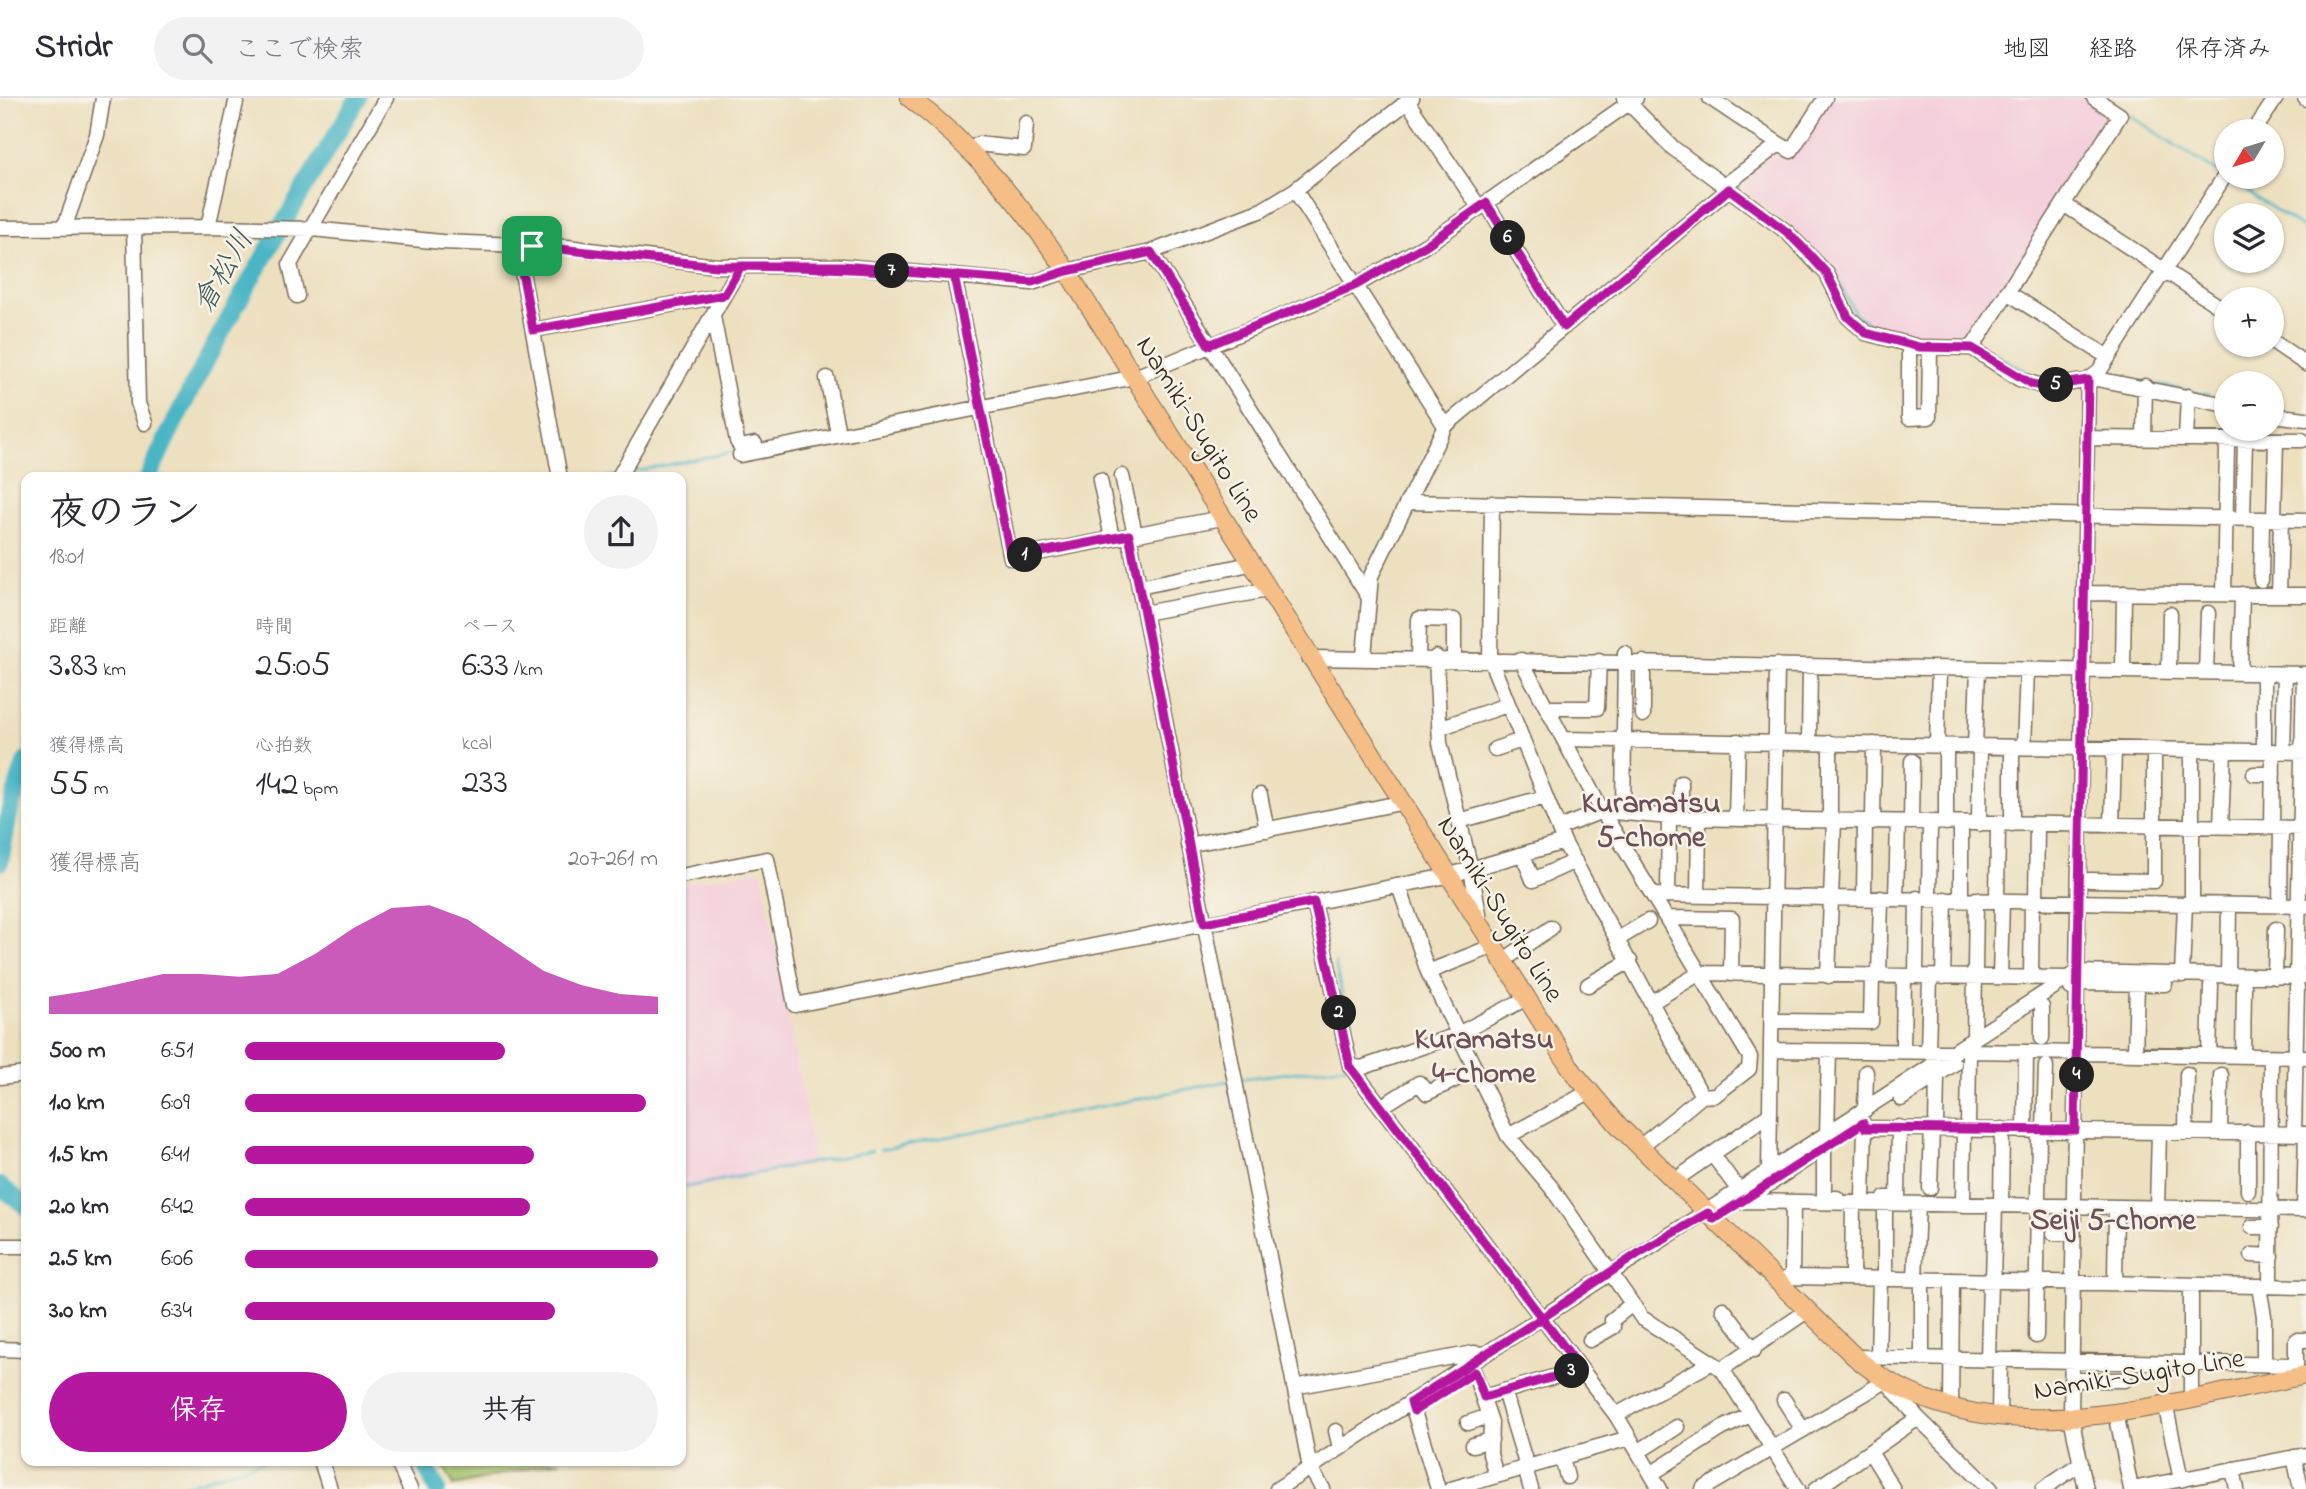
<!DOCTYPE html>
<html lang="ja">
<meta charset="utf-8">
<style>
body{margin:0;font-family:"Indie Flower","Klee One",sans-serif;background:#f2f2f3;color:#2b2b33;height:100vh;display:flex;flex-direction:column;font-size:26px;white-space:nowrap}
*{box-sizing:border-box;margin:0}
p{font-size:23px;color:#7c7c81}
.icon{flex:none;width:38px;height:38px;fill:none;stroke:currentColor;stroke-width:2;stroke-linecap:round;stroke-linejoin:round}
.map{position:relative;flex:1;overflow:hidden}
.panel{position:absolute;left:21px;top:374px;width:665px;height:994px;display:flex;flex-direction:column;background:#fff;border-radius:14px;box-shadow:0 2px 5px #0004}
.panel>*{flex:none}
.needle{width:46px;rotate:232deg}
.fabs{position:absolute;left:2214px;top:21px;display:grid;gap:14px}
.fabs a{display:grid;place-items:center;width:70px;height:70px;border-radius:50%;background:#fff;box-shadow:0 2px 5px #0004;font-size:35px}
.pin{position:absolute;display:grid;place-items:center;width:60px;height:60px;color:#fff;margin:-30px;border-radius:14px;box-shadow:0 4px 10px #0006}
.km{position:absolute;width:35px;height:35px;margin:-18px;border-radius:50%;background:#222;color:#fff;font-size:19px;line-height:35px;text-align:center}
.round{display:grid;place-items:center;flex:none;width:74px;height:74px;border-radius:37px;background:#f2f2f3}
.head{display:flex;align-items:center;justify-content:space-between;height:119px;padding:0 28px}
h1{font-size:38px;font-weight:600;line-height:52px}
.stats{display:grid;grid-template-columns:repeat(3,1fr);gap:10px;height:119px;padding:7px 28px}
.stats div{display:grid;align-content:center}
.stats b{font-size:35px;font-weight:600}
.stats small{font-size:19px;font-weight:400}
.stats p{font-size:19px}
.chart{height:196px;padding:14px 28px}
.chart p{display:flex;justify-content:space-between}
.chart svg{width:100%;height:126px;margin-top:7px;fill:#b5179e;opacity:.7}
.button{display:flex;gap:14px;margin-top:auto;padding:14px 28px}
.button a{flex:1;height:80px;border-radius:42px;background:#b5179e;color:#fff;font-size:28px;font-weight:600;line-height:80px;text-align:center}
.button a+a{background:#f2f2f3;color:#2b2b33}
ul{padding:0 28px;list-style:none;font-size:23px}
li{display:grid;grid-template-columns:112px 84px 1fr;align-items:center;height:52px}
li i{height:18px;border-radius:9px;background:#b5179e}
header{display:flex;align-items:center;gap:42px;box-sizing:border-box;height:98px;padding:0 35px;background:#fff;border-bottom:2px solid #e1e1e2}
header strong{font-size:33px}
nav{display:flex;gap:38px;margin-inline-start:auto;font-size:24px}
.search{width:490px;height:63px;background:#f2f2f3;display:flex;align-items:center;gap:18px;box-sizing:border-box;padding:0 24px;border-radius:38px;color:#7c7c81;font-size:26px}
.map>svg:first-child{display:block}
</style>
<header>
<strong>Stridr</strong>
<div class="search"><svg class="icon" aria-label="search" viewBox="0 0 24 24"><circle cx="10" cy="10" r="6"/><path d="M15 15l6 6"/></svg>ここで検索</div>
<nav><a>地図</a><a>経路</a><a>保存済み</a></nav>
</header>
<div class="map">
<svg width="2306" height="1391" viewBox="0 0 2306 1391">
<rect width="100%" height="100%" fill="#f7f3e8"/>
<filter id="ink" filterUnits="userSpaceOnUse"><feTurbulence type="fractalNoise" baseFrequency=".0143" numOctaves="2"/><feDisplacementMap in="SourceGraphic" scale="14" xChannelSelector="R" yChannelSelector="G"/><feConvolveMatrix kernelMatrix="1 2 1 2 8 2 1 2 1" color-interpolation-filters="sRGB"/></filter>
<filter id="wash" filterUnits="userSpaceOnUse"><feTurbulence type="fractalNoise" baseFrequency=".00686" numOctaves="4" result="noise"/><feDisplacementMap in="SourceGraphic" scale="28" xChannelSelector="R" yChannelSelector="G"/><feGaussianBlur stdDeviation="1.57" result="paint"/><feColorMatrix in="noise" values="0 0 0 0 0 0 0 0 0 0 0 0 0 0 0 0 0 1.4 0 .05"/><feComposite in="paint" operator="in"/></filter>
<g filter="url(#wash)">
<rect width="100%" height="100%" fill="#ede0bf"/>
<!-- built -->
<path fill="#f4cfdc" d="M1829,0H2087L2112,16L2113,24L1967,245L1916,242L1879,231L1864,223L1854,211L1832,168L1794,130L1744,93L1745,91L1741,87L1740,82L1773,57L1790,61Z
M758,771L762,774L815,1066L681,1093V786Z"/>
<!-- green -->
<path fill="#a2c26a" stroke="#6e7644" stroke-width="2" d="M441,1363H561L454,1387Z"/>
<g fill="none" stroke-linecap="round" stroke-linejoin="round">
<!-- stream -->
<path stroke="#49b5c5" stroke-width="2.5" d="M2126,15L2220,76
M2229,82L2306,132
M1820,158L1830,169
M1834,174L1855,216L1877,231
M1979,246L2031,277L2051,282
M2151,285L2209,297
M627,375L738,353
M604,380L614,378
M1335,865L1357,964
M1238,981L1346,968
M881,1052L1228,983
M681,1090L872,1053
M310,1363L319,1391
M173,1391L263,1363"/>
<!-- river -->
<path stroke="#49b5c5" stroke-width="18" d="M148,380C208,248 284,124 358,0
M0,764L10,711L26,663
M0,1088L26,1108
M423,1363L437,1391"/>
</g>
</g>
<g filter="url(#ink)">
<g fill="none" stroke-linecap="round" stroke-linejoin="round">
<defs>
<path id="minor" d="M237,0L208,129L312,131L442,144L567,149L716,168H842L1032,185L1067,173L1151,154L1262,112L1295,92L1412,0
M1624,0L1673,50L1787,134L1827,176L1848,219L1866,235L1919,249L1972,250L2019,281L2045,289L2097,281L2226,307
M1710,0L1779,46
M2305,0L2306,1
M1407,3L1479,109
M2254,33L2276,0
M972,52L978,46L1024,51L1026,25
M1724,88L1779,46L1791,53L1825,0
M1295,92L1445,328
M1486,105L1564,229
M2065,107L2226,213
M0,130L208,129
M64,130L97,37L103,0
M134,130L138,305L145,325
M517,147L560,380
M1151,154L1368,498
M954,178L1011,460L1222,420
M2007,194L2108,259
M297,198L290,166L386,0
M713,218L737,343L741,349L755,346
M533,232L724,197
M2272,243L2306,266
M1909,247V320L1929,319L1930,250
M1972,250L2120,17L2094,0
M827,280L837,330
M2272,317L2306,321
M2087,340L2302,342
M2144,340L2145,288
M2186,341L2188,298
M740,357L1135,279L1356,187L1426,147L1636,0
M1122,378L1135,436
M618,380L741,168
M1100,382L1112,440
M1407,404L2306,422
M1492,405L1490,561L1564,744L1702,998L1641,1048
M2243,420L2245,342
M2274,421L2276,342
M1129,437L1310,1370L1411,1304
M2261,482L2262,421
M1139,489L1250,466
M2086,495L2306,497
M2224,496L2227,349
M2279,497L2281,421
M1144,515L1267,492
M1364,558L1371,478L1445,328L1729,91
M1418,559L1419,521L1454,522V560
M1436,559L1440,645L1471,771L1480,822
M1309,560L2306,576
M1521,562L1602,713L1750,959L1749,971L1715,997L1702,998
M2123,572L2124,495
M2169,573L2170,516
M2206,574L2208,515
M2240,575L2242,496
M2264,576V653
M1547,610H1597L1599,563
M1643,617V564
M1439,630L1507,607
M1564,641L2306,654
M1809,645L1810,568
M1937,648L1939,571
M1975,648L1978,571
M2024,649L2027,572
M1495,651L1522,642
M2283,653L2285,576
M2254,676H2273
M1260,697L1267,732
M1623,715L1625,555
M1681,720V685
M1736,721L1738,643
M1459,723L1545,699
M1830,723V645
M1873,724L1874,646
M1911,724L1912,663
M1946,725V648
M1979,726L1980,648
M2012,726V649
M2112,727L2114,651
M2221,728L2224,653
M2272,729L2273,653
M1559,730L1602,713L1681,720L2306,730
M1188,747L1400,705
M1523,757L1533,782L1575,763
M681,778L767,761L795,907L1447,778L1564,744
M2089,782L2154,783V652
M1399,788L1428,874L1508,1038L1551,1089L1642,1220L1722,1271L1798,1391
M1668,796L1669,719
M1654,797L2306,808
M1698,797L1699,720
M1864,799L1865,723
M1896,800L1898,724
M1929,800L1930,725
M1961,801V725
M1997,802L1998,726
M2036,803L2037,727
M1314,804L1350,968L1616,1317L1660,1391
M2192,806V652
M2280,807L2281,730
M1667,820L1732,821L1731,876
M1618,841L1648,823
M1501,864L1551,830
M1428,874L1491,849
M2182,877L2185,806
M1828,878L1834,723
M1879,878L1881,800
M1916,878L1917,800
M2228,878L2229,807
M1943,879L1945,801
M2000,879L2002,802
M2031,879L2032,803
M2275,879L2276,831
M2297,879L2304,576
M1588,887L1630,863
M2071,890L2078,885L2165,886
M1652,904L1700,875L2067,880
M2042,909V940
M1780,923L1871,924L1872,878
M1974,941L1976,801
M1771,952L1955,954
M1903,953L1904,878
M1928,953L1930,879
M1973,953L2306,959
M2135,956L2137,886
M2209,957L2211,887
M2243,958L2244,888
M1350,968L1361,970L1456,937L1525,901
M0,979L26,976
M1901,1001L1954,966
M1381,1009L1419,985L1427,995L1474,973
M1865,1012L1866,974
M1863,1025L1865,1030L2306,1036
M1936,1029L1937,977
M1968,1030L1969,956
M2025,1032L2026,955
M2044,1032L2046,968
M2186,1034L2187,976
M2220,1034L2221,977
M2248,1034V1093
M2294,1036L2297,889
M1827,1037L1829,953
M1508,1038L1589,994
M1824,1050V1100H1837
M1713,1057L1740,1094
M1769,1074L1777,567
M1675,1082L1769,1017
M1930,1090L1932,1029
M1863,1099L1865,1030
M1885,1100H1898L1899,1029
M1744,1103L2306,1112
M1742,1104L1816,1055
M1885,1106V1181
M1963,1107L1964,1030
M2001,1107L2002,1031
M2157,1110L2159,1034
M2304,1112L2306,1036
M2252,1129H2271
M2054,1135H2073
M0,1148H26
M2252,1157L2271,1158
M1792,1179L1793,1104
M1852,1180L1853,1105
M1915,1181L1918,1106
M1993,1183L1995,1107
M1776,1184L1792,1179L2306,1189
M2115,1185L2116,1110
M2270,1188L2271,959
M2259,1189L2264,1218V1265
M1723,1211L1754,1252
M2036,1238L2039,1032
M1590,1242L1613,1229L1612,1222L1631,1207
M0,1251L26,1252
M1855,1259L2296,1267V1242H2306
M1878,1259L1880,1181
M1922,1260V1182
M1988,1261L1990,1183
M1471,1265L1491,1324L1490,1356L1496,1378
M1722,1271L1807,1213
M2071,1282H2125
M1294,1289L1474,1255L1485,1256
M1504,1293L1527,1369
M1484,1299L1581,1271
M2191,1299V1188
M1784,1302L1803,1332
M2165,1305L2181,1382
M1951,1310L1952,1182
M2116,1314L2131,1391
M1616,1317L1711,1265
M1999,1319L2000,1261
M1468,1325L1489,1318
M1336,1333L1340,1350
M1473,1347L1491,1342
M1638,1354L1677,1329
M1870,1354L1893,1391
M1562,1359L1567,1379
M2294,1359L2301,1391
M321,1363L330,1391
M397,1363L410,1391
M1525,1370L1531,1391
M2233,1371L2237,1391
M1651,1376L1721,1331L1750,1317
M1277,1391L1310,1370L1323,1391
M1438,1391L1411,1304L2077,874L2088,282L2099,274L2226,76
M1451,1391L1629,1340
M1703,1391L1886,1283L1918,1320L1991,1391
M1816,1391L1918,1320
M2043,1391L2081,1365
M2086,1391L2071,1319L2077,874L2306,879
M2132,1391L2306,1357"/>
<path id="major" d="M910,0C974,49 1021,107 1067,173L1574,975L1619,1028L1855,1259C1980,1367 2162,1305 2306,1277"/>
</defs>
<!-- minor casing -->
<use href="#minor" stroke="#796a56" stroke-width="17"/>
<!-- major casing -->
<use href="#major" stroke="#796a56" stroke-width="20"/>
<!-- minor -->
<use href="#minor" stroke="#fff" stroke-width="14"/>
<!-- major -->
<use href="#major" stroke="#f6be87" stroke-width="18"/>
</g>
</g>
<g fill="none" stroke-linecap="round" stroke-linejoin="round" filter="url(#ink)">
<defs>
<path id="route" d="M532,148L716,168C796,168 875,171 954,178L1011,460L1129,437L1204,825L1314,804L1350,968L1542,1220L1411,1304L1414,1313L1475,1274L1484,1299L1581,1271L1542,1220L1642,1153L1708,1115L1714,1121L1863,1025L1865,1030L2075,1032L2088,282L2045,289L2032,286L1972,250L1919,249L1866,235L1848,219L1827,176L1809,156L1787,134L1729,91L1564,229L1486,105L1426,147L1356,187L1209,247L1151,154L1067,173L1032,184L842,168H741L724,197L533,232L517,147L532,148"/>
</defs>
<!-- route casing -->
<use href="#route" stroke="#fff" stroke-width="14"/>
<!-- route -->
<use href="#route" stroke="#b5179e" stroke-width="9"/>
</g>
<g text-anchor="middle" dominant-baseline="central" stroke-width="5" stroke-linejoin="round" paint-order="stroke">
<!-- street labels -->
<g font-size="28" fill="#3b2a1e" stroke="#f7f3e8">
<text transform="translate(1198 332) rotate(58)">Namiki-Sugito Line</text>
<text transform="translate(1499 812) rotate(58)">Namiki-Sugito Line</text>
<text transform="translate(2139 1278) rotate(-9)">Namiki-Sugito Line</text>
</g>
<!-- water labels -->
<g font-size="30" font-style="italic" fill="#405b58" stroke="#f7f3e8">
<text transform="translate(225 174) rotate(-60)">倉松川</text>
</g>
<!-- neighbourhood labels -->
<g font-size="30" font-weight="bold" fill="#6d4f57" stroke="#f7f3e8">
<text x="1651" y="707">Kuramatsu<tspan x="1651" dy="34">5-chome</tspan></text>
<text x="1484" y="943">Kuramatsu<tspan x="1484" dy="34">4-chome</tspan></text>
<text x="2113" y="1124">Seiji 5-chome</text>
</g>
</g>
</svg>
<div class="fabs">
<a><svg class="needle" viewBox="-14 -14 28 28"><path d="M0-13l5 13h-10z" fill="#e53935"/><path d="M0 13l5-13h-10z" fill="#7c7c81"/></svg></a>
<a><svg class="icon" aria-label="layers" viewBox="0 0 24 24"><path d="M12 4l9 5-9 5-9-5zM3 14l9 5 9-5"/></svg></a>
<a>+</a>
<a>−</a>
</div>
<div class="pin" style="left:532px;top:148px;background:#1e9e55"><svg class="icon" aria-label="arrive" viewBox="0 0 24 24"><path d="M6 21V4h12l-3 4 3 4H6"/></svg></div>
<b class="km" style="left:1025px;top:457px">1</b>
<b class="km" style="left:1339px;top:915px">2</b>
<b class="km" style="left:1572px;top:1273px">3</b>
<b class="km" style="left:2077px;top:977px">4</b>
<b class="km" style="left:2056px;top:287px">5</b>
<b class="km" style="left:1508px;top:140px">6</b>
<b class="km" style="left:892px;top:173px">7</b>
<section class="panel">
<div class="head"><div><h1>夜のラン</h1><p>18:01</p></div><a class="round"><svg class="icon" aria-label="share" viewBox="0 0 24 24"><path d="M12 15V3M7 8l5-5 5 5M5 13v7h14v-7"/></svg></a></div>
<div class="stats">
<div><p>距離</p><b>3.83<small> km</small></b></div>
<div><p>時間</p><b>25:05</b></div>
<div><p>ペース</p><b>6:33<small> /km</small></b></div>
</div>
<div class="stats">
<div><p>獲得標高</p><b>55<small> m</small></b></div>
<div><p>心拍数</p><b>142<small> bpm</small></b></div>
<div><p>kcal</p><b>233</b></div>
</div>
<div class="chart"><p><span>獲得標高</span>207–261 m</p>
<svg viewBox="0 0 160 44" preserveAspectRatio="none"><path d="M0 44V38L10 36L20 33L30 30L40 30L50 31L60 30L70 23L80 14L90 7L100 6L110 11L120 20L130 29L140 34L150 37L160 38V44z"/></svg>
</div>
<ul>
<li><b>500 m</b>6:51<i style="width:63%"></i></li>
<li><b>1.0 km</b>6:09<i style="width:97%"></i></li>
<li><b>1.5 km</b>6:41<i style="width:70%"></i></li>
<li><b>2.0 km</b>6:42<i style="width:69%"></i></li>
<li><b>2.5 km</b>6:06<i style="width:100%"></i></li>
<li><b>3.0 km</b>6:34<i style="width:75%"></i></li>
</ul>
<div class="button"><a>保存</a><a>共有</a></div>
</section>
</div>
